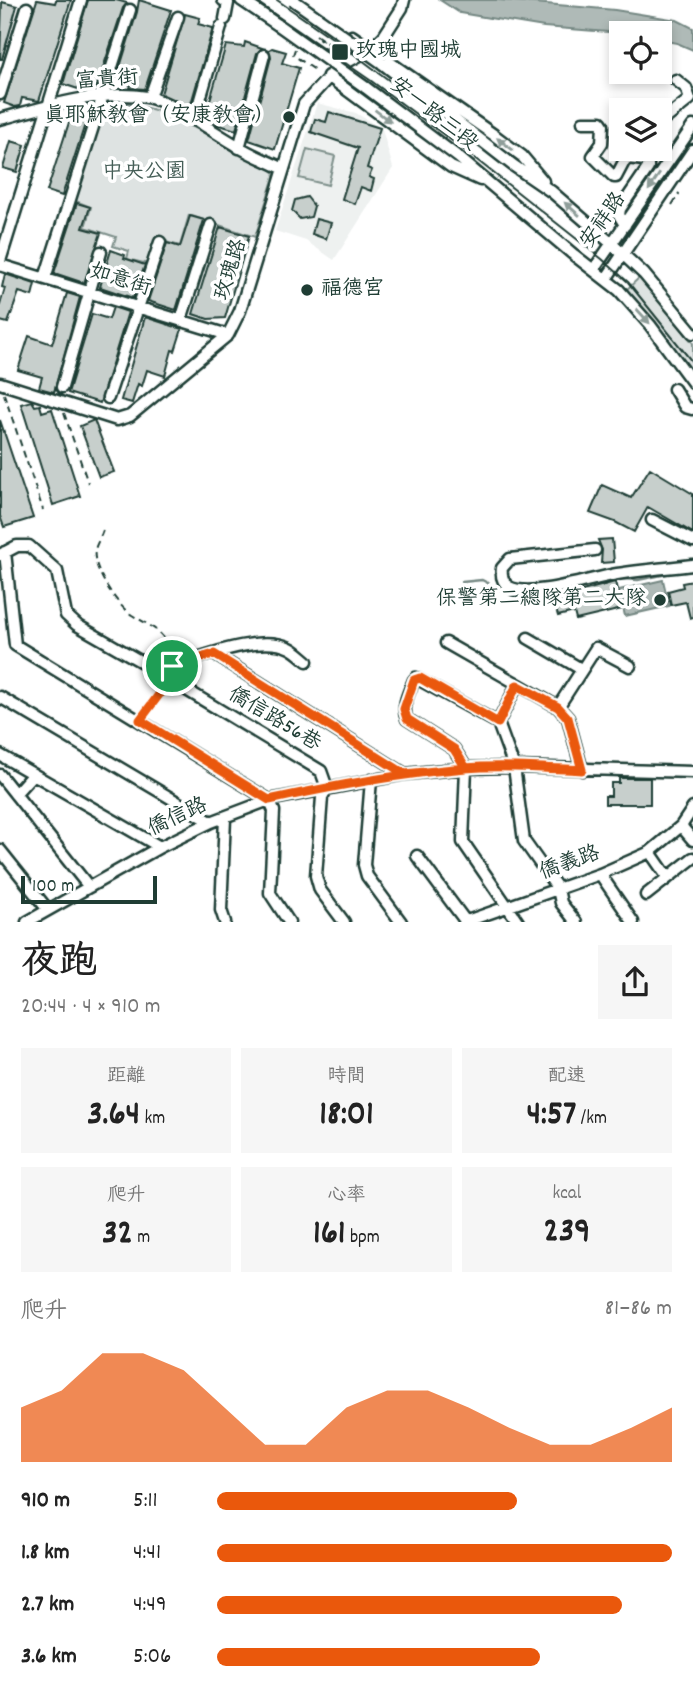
<!DOCTYPE html>
<html lang="zh-TW">
<meta charset="utf-8">
<style>
body{margin:0;font-family:Dekko,"LXGW WenKai TC",sans-serif;background:#f6f6f6;color:#222;height:100vh;display:flex;flex-direction:column;font-size:26px;white-space:nowrap}
*{box-sizing:border-box;margin:0}
p{font-size:23px;color:#767676}
.icon{flex:none;width:38px;height:38px;fill:none;stroke:currentColor;stroke-width:2;stroke-linecap:round;stroke-linejoin:round}
.map{position:relative;height:922px;overflow:hidden}
.details{display:flex;flex-direction:column;background:#fff;flex:1}
.details>*{flex:none}
.controls{position:absolute;left:609px;top:21px;display:grid;gap:14px}
.controls a{display:grid;place-items:center;width:63px;height:63px;border-radius:0px;background:#fff;box-shadow:0 4px 10px #0003;font-size:35px}
.scale{position:absolute;left:21px;bottom:18px;width:136px;box-sizing:border-box;padding-left:7px;border:4px solid #1f3d34;border-top:0;font-size:19px;line-height:24px;white-space:nowrap;color:#1f3d34;-webkit-text-stroke:5px #fff;paint-order:stroke}
.pin{position:absolute;display:grid;place-items:center;width:60px;height:60px;color:#fff;margin:-30px;border:4px solid #fff;border-radius:50%;box-shadow:0 2px 7px #0007}
.round{display:grid;place-items:center;flex:none;width:74px;height:74px;border-radius:0px;background:#f6f6f6}
.head{display:flex;align-items:center;justify-content:space-between;height:119px;padding:0 21px}
h1{font-size:38px;font-weight:700;line-height:52px}
.stats{display:grid;grid-template-columns:repeat(3,1fr);gap:10px;height:119px;padding:7px 21px}
.stats div{display:grid;align-content:center;border-radius:0px;background:#f6f6f6;text-align:center}
.stats b{font-size:35px;font-weight:700}
.stats small{font-size:19px;font-weight:400}
.stats p{font-size:19px}
.chart{height:196px;padding:14px 21px}
.chart p{display:flex;justify-content:space-between}
.chart svg{width:100%;height:126px;margin-top:7px;fill:#ea580c;opacity:.7}
ul{padding:0 21px;list-style:none;font-size:23px}
li{display:grid;grid-template-columns:112px 84px 1fr;align-items:center;height:52px}
li i{height:18px;border-radius:9px;background:#ea580c}
.map>svg:first-child{display:block}
</style>
<div class="map">
<svg width="693" height="922" viewBox="0 0 693 922">
<rect width="100%" height="100%" fill="#fff"/>
<filter id="ink" filterUnits="userSpaceOnUse"><feTurbulence type="fractalNoise" baseFrequency=".0143" numOctaves="2"/><feDisplacementMap in="SourceGraphic" scale="14" xChannelSelector="R" yChannelSelector="G"/><feConvolveMatrix kernelMatrix="1 2 1 2 8 2 1 2 1" color-interpolation-filters="sRGB"/></filter>
<g filter="url(#ink)">
<!-- built -->
<path fill="#eef1f0" d="M317,103L356,113L382,129L393,168L334,260L306,241L275,231Z"/>
<!-- green -->
<path fill="#dee3e2" stroke="#7e908b" stroke-width="2" d="M127,103L167,113L265,165L275,173L255,237L189,215L180,246L155,239L148,264L127,259L129,251L113,246L116,237L85,227L91,207L73,200L101,106Z
M307,149L335,156L328,185L299,178Z
M640,277L693,343V375L626,290Z"/>
<!-- water -->
<path fill="#afbab7" stroke="#758883" stroke-width="2" d="M440,0H499L615,10L677,20L693,28V50L677,43L660,40V33H621L544,27L460,13Z
M663,580L669,606L625,616L619,590Z"/>
<g fill="none" stroke-linecap="round" stroke-linejoin="round">
<!-- stream -->
<path stroke="#758883" stroke-width="2.5" d="M462,582L482,580L520,600L561,592
M574,589L622,579L638,580L681,571"/>
</g>
<!-- building -->
<path fill="#c7cfcc" stroke="#1f3d34" stroke-width="2" d="M37,0L55,3L56,0H71L39,101L22,98L20,106L15,107L4,103Z
M88,0H116L127,3L123,8L96,89L84,91L63,84Z
M139,0L171,10L145,89L130,88L131,85L116,80L137,12Z
M2,2L17,6L2,59H0Z
M185,14L200,18L198,24L213,28L190,107L161,94Z
M245,42L262,48L257,53L236,130L216,124L205,117L226,45L244,47Z
M272,48L286,52L282,63L299,68L275,149L249,140L271,57L269,50Z
M329,112L380,128L367,168L372,170L369,177L374,179L371,191L361,187L355,204L342,199L358,148L311,132L315,119L326,122Z
M72,113L87,118L62,196L47,191Z
M11,141L25,145L17,172L3,168Z
M307,197L314,206L311,217L300,219L292,211L295,200Z
M77,203L90,207L83,228L101,233L84,283L54,273Z
M190,216L204,220L176,310L148,301L167,243L180,247Z
M316,219L331,223L326,239L312,234Z
M220,227L249,236L225,318L208,319L193,314Z
M111,250L125,255L124,258L145,265L133,298L100,287Z
M5,274L35,284L32,296L19,292L8,323L0,321V305L5,288L2,287Z
M67,293L80,297L54,392L39,388L42,377L18,370L29,336L52,344Z
M113,307L128,312L100,403L68,393L92,314L109,319Z
M145,317L182,329L175,351L172,350L165,376L147,370L142,386L138,384L132,403L121,400Z
M32,401L35,406L40,405L42,412L52,409L80,496L53,505L21,404Z
M0,420L33,518L4,527L0,516Z
M94,420L114,472L99,477L80,426Z
M650,468L693,494V533L648,507L634,532L615,522L590,513L602,485L631,498Z
M612,539L614,562L601,563L602,550L598,540Z
M693,581V617L690,618L686,602L671,605L668,591L683,587L682,583Z
M615,582L622,609L576,620L574,612L558,616L553,599Z
M619,778H650V804H605V796H611V783H619Z"/>
<g fill="none" stroke-linecap="round" stroke-linejoin="round">
<defs>
<path id="minor" d="M223,0L228,3L225,19
M241,0L278,25
M352,36L494,135L522,156L543,181
M382,63L514,166L552,192L612,244L644,274L693,333
M328,76L451,167L480,180
M365,87L458,157L574,255L619,290L650,325L693,383
M0,94L27,8
M150,97L178,17
M0,119C46,107 99,89 147,97C169,101 215,133 236,145C251,155 268,161 284,169
M194,120L221,27
M583,122H601L603,125L602,143L593,156L614,177H616L626,158L644,160L648,163V168L620,209L619,215L625,225
M660,123L690,99L686,88L676,80
M239,148L264,55
M0,261L81,0
M0,265L228,335
M594,269L693,126
M45,278L130,10
M606,279L693,150
M181,320L211,225
M0,383L117,420L130,416L228,335L240,311L304,104L338,67L371,49L384,36L402,8L404,0
M62,387L101,252
M674,389L685,407L692,409
M108,398L160,242
M652,520L693,541
M595,550L510,559L502,568C501,575 502,582 509,587C531,599 592,578 617,574C642,570 668,568 693,565
M5,552L15,645L269,800L274,811L270,893L289,922
M0,555L17,546H29L57,571L66,615L77,625L161,673
M528,638L581,669
M446,643L558,707L568,718L582,770
M214,654L405,774
M307,661C302,657 296,651 290,648C261,633 202,657 172,666L169,671L170,680L321,771L327,788L322,797L316,876L320,890L344,922
M0,697L211,822
M558,707L596,648L630,666
M498,723L517,685
M0,755L160,847
M0,775L89,887
M371,780L364,865L367,876L401,922
M15,794L33,774
M225,818L221,910L225,922
M681,826L693,840
M0,850L48,910
M650,852L668,878
M417,856L466,922
M600,874L633,922
M646,895L693,858
M27,922L160,847L211,822L269,800L405,774L466,768L514,767L693,772
M464,922L600,874L650,852L681,826L693,808
M518,922L463,842L466,768L454,749L407,719C401,707 409,692 414,680L416,678L498,723L514,767L524,841L558,889L561,903L576,922"/>
</defs>
<!-- minor casing -->
<use href="#minor" stroke="#1f3d34" stroke-width="15"/>
<!-- path -->
<path stroke="#1f3d34" stroke-width="2" stroke-dasharray="7 5" stroke-linecap="butt" d="M316,35L332,46
M320,41L319,39L326,42
M295,49L293,55L315,70
M327,49L330,41L336,42
M672,205L679,194L678,193
M4,394L43,510
M64,413L88,483
M103,530C101,537 96,544 95,550C91,567 118,607 132,615C143,622 160,629 166,642C168,647 167,653 169,658
M146,713L165,686"/>
<!-- minor -->
<use href="#minor" stroke="#fff" stroke-width="10"/>
<!-- tram -->
<path stroke="#1f3d34" stroke-width="2" d="M254,0L370,80L463,149L602,259L628,282L693,363
M277,0L338,42L442,120"/>
<defs>
<path id="minor-bridge" d="M293,0L382,63
M278,25L365,87"/>
</defs>
<!-- minor-bridge casing -->
<use href="#minor-bridge" stroke="#1f3d34" stroke-width="15" stroke-linecap="butt"/>
<!-- minor-bridge -->
<use href="#minor-bridge" stroke="#fff" stroke-width="10"/>
</g>
<!-- one-way arrows -->
<defs><path id="oneway-solid" d="M-6-.8H1V-3.2L6.5 0L1 3.2V.8H-6Z" transform="scale(1.75)"/></defs>
<g fill="#8f9e9a">
<use href="#oneway-solid" transform="translate(383 116) rotate(37)"/>
<use href="#oneway-solid" transform="translate(505 144) rotate(-143)"/>
<use href="#oneway-solid" transform="translate(654 182) rotate(124)"/>
<use href="#oneway-solid" transform="translate(572 209) rotate(-139)"/>
<use href="#oneway-solid" transform="translate(643 316) rotate(48)"/>
</g>
</g>
<g fill="none" stroke-linecap="round" stroke-linejoin="round" filter="url(#ink)">
<defs>
<path id="route" d="M172,666L169,671L170,680L140,720L269,800C333,786 398,774 464,768C504,765 543,768 582,770L568,718L558,707L517,685L498,723L420,678L414,680L404,709L407,719L454,749L466,768L405,774L214,654L172,666"/>
</defs>
<!-- route casing -->
<use href="#route" stroke="#fff" stroke-width="14"/>
<!-- route -->
<use href="#route" stroke="#ea580c" stroke-width="9"/>
</g>
<!-- markers -->
<g fill="#1f3d34" stroke="#fff" stroke-width="2.5">
<rect x="331" y="43" width="18" height="18" rx="3.5"/>
<circle cx="289" cy="117" r="7"/>
<circle cx="307" cy="290" r="7"/>
<circle cx="660" cy="600" r="7"/>
</g>
<g text-anchor="middle" dominant-baseline="central" stroke-width="7" stroke-linejoin="round" paint-order="stroke">
<!-- poi labels -->
<g font-size="21" fill="#1f3d34" stroke="#fff" text-anchor="start">
<text x="356" y="52">玫瑰中國城</text>
<text x="275" y="117" text-anchor="end">真耶穌教會（安康教會）</text>
<text x="321" y="290">福德宮</text>
<text x="646" y="600" text-anchor="end">保警第二總隊第二大隊</text>
</g>
<!-- street labels -->
<g font-size="21" fill="#1f3d34" stroke="#fff">
<text transform="translate(107 81) rotate(-4)">富貴街</text>
<text transform="translate(433 115) rotate(38)">安一路三段</text>
<text transform="translate(604 221) rotate(-55)">安祥路</text>
<text transform="translate(232 270) rotate(-73)">玫瑰路</text>
<text transform="translate(120 281) rotate(17)">如意街</text>
<text transform="translate(274 720) rotate(31)">僑信路56巷</text>
<text transform="translate(178 818) rotate(-25)">僑信路</text>
<text transform="translate(570 864) rotate(-20)">僑義路</text>
</g>
<!-- park labels -->
<g font-size="21" fill="#455e57" stroke="#fff">
<text x="144" y="173">中央公園</text>
</g>
</g>
</svg>
<div class="controls">
<a><svg class="icon" aria-label="locate" viewBox="0 0 24 24"><circle cx="12" cy="12" r="6"/><path d="M12 2v4M12 18v4M2 12h4M18 12h4"/></svg></a>
<a><svg class="icon" aria-label="layers" viewBox="0 0 24 24"><path d="M12 4l9 5-9 5-9-5zM3 14l9 5 9-5"/></svg></a>
</div>
<div class="scale">100 m</div>
<div class="pin" style="left:172px;top:666px;background:#1e9e55"><svg class="icon" aria-label="arrive" viewBox="0 0 24 24"><path d="M6 21V4h12l-3 4 3 4H6"/></svg></div>
</div>
<section class="details">
<div class="head"><div><h1>夜跑</h1><p>20:44 · 4 × 910 m</p></div><a class="round"><svg class="icon" aria-label="share" viewBox="0 0 24 24"><path d="M12 15V3M7 8l5-5 5 5M5 13v7h14v-7"/></svg></a></div>
<div class="stats">
<div><p>距離</p><b>3.64<small> km</small></b></div>
<div><p>時間</p><b>18:01</b></div>
<div><p>配速</p><b>4:57<small> /km</small></b></div>
</div>
<div class="stats">
<div><p>爬升</p><b>32<small> m</small></b></div>
<div><p>心率</p><b>161<small> bpm</small></b></div>
<div><p>kcal</p><b>239</b></div>
</div>
<div class="chart"><p><span>爬升</span>81–86 m</p>
<svg viewBox="0 0 160 44" preserveAspectRatio="none"><path d="M0 44V25L10 19L20 6L30 6L40 12L50 25L60 38L70 38L80 25L90 19L100 19L110 25L120 32L130 38L140 38L150 32L160 25V44z"/></svg>
</div>
<ul>
<li><b>910 m</b>5:11<i style="width:66%"></i></li>
<li><b>1.8 km</b>4:41<i style="width:100%"></i></li>
<li><b>2.7 km</b>4:49<i style="width:89%"></i></li>
<li><b>3.6 km</b>5:06<i style="width:71%"></i></li>
</ul>
</section>
